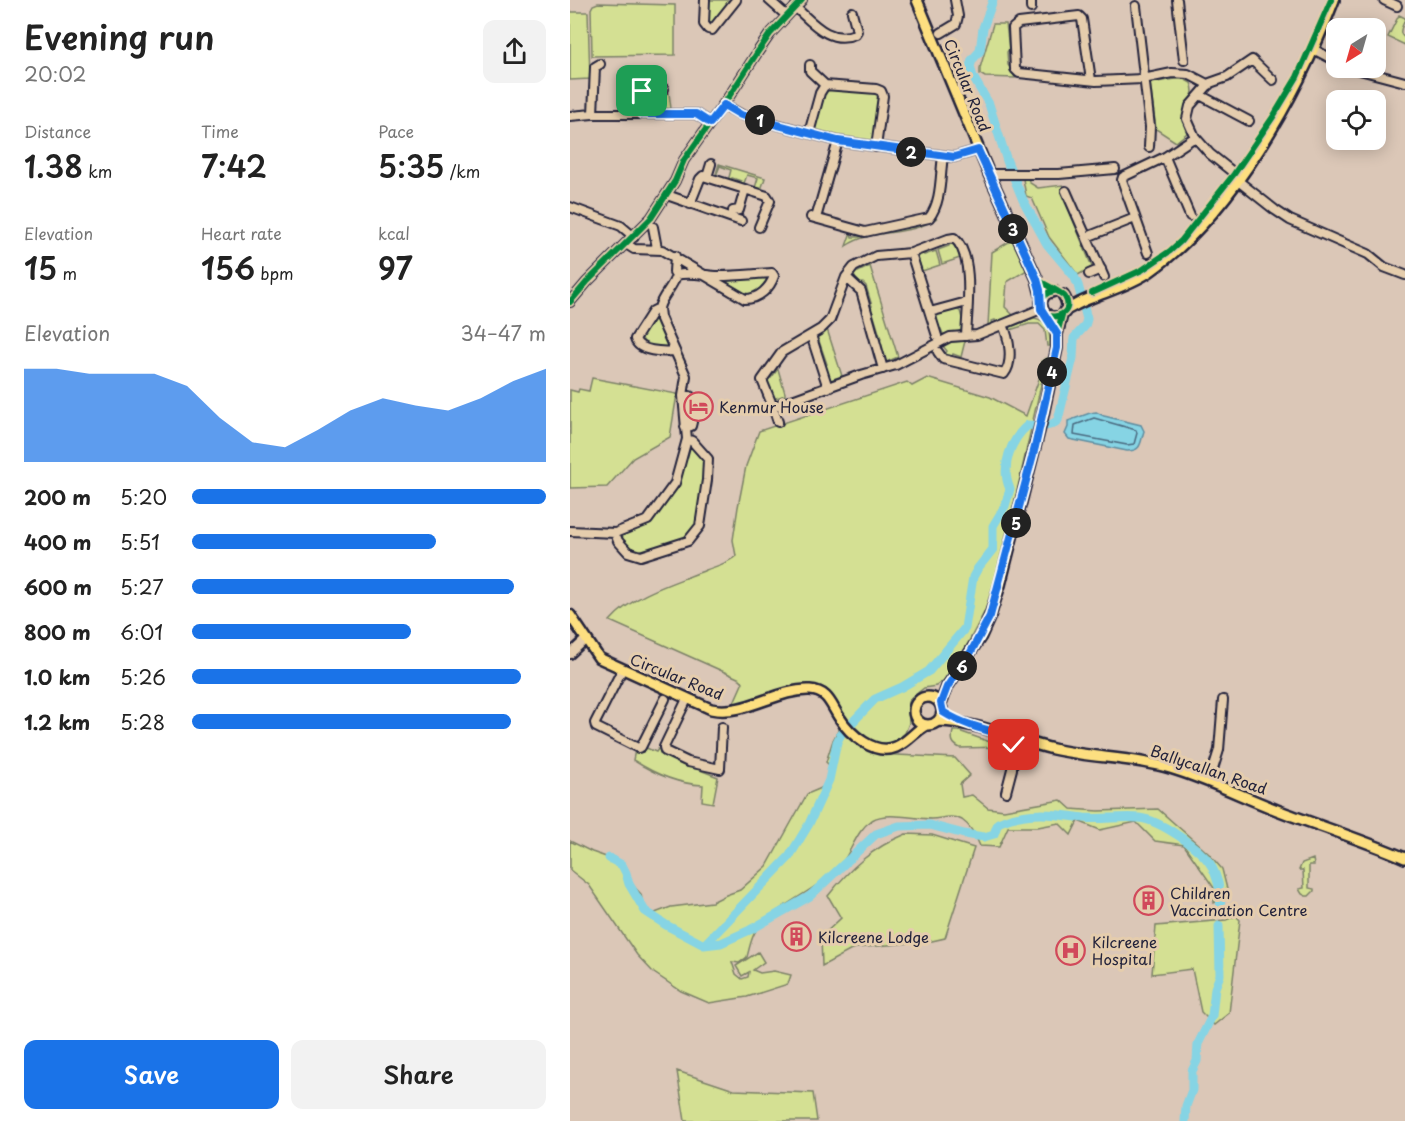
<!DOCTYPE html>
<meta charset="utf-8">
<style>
body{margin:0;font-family:"Playpen Sans",sans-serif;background:#f2f2f2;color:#222;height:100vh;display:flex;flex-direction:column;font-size:22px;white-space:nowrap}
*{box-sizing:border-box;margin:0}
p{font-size:20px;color:#767676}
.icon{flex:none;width:33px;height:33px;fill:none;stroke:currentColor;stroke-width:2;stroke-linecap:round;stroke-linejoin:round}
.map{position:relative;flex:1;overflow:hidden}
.sheet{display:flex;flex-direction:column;background:#fff;width:570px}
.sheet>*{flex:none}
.needle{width:39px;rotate:217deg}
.fabs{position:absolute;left:756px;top:18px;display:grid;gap:12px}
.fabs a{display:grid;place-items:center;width:60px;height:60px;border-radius:12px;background:#fff;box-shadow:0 3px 15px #0003;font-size:30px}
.pin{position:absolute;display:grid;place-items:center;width:51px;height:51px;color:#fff;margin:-26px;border-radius:12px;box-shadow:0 3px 9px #0006}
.km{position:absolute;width:30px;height:30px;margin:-15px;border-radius:50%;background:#222;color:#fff;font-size:16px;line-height:30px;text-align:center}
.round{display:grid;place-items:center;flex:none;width:63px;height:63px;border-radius:12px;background:#f2f2f2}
.headline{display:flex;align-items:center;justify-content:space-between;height:102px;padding:0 24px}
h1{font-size:33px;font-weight:600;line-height:45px}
.metrics{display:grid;grid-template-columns:repeat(3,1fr);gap:9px;height:102px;padding:6px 24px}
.metrics div{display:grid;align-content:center}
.metrics b{font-size:30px;font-weight:600}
.metrics small{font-size:16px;font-weight:400}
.metrics p{font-size:16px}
.chart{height:168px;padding:12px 24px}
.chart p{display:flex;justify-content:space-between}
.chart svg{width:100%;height:108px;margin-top:6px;fill:#1a73e8;opacity:.7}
.cta{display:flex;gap:12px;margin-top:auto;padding:12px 24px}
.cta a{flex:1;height:69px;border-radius:12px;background:#1a73e8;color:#fff;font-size:24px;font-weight:600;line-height:69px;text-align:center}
.cta a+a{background:#f2f2f2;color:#222}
ul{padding:0 24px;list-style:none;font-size:20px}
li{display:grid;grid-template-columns:96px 72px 1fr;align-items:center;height:45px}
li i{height:15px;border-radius:8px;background:#1a73e8}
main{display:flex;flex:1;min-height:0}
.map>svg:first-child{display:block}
</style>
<main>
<section class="sheet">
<div class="headline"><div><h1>Evening run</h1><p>20:02</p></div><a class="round"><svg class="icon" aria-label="share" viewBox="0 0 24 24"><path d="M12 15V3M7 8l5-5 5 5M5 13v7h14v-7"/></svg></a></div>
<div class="metrics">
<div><p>Distance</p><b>1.38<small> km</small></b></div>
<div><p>Time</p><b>7:42</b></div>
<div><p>Pace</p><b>5:35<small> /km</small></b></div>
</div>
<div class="metrics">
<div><p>Elevation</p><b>15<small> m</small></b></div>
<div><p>Heart rate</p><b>156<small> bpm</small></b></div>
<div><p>kcal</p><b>97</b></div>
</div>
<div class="chart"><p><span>Elevation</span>34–47 m</p>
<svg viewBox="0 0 160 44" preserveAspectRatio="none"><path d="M0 44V6L10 6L20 8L30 8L40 8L50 13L60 26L70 36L80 38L90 31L100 23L110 18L120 21L130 23L140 18L150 11L160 6V44z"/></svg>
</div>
<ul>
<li><b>200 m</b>5:20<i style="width:100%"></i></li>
<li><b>400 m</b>5:51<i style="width:69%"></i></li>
<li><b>600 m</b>5:27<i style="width:91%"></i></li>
<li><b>800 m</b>6:01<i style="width:62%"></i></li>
<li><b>1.0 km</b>5:26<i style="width:93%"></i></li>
<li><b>1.2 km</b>5:28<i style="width:90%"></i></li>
</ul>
<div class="cta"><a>Save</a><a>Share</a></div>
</section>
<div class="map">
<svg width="835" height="1121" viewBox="0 0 835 1121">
<rect width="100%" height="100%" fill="#dbc7b7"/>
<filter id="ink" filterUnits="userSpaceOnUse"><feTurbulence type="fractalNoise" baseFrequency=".0167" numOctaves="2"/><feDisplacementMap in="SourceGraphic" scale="12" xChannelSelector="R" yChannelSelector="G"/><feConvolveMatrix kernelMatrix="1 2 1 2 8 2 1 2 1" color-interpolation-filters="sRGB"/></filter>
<g filter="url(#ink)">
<!-- green -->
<path fill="#d4e093" stroke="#7b8167" stroke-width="1.5" d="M137,0H163L144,24L137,22Z
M28,3L105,5V55L22,56L21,9L23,5Z
M0,12H18L20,79L0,80Z
M829,15L835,18C834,26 826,32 835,38V45L818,37Z
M423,24H436L439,49L437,52L438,65L442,70L445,78L415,77L410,74V68Z
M612,78L621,83C630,102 604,102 617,133L606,142L586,129L580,83Z
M260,87L309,94L303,143L274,138L243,130C246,116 247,95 260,87Z
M77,88H87L91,94L99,93L101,109L78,108L74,104V92Z
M149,164L195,178L191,190L184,191L188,178L177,175L173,186L170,185L171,181L162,178L160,182L158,181L161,170L150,166L145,178Z
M453,179H458L460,183L468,188L493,185V195L522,267L508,275L479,237L462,198L456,196Z
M367,218C339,238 304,227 276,246L281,232L282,237H290L291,234L301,235L321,230V231L328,230L330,228L345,227L361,219Z
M442,240L457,270L437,282L435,307L443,315L426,323L425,320L422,321L423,324L418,326L422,252Z
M379,242L386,246L390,258L372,264L368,250L379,246Z
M366,251L370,265L352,271L347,256L353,253L354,255Z
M300,266L328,357L318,361L317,364L314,362L307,341L311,339L303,313L300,314L298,308L302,306L296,286L293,283L288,284L283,273L286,269L288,272Z
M201,275L197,286H194L188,291V294L177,297L145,279Z
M385,309L390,311L392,318V330L385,333L373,334L371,329L368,330C362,312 371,313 385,309Z
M85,315L100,348L94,350L93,347L70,345L74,342L71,337L67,339Z
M464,318C479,320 480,333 480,346H477L475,330L469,324H459L440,330V327Z
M257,329L272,376L263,379V382L260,381L253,366L257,364L249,341L246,342L245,338Z
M395,341L391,357L383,354L381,359L374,356L377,351L373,346L379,342Z
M477,358L430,567L417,607L390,658L374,680L366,686L354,688L340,699L338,706L339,723L335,733L321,744L311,746L300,744L274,721L263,698L246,687L161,709L173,682L170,679L40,621C63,594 104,583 136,570C146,566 157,564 166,556L163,540L168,507L176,466L189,431L337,382L342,386L357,378L420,397L456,416L469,379L471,361Z
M208,369L215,393V395L206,398V401L204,402L196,380L197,376L201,378Z
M22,378L107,394L100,437L63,458L37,487L0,488V390L8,392L9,389L19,391Z
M124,444L131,452L137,467L126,527L113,540L74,554L59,550L52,543L53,535L79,524L107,485L117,448Z
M271,725L290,744L308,754L385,758L400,775L390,784L392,797L402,795L418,808L434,810L491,800L501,809L528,811L588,809L639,854L652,869L659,897L644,903V888L614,845L585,841L566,822L530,830L508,821L501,835L489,823L468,827H438L429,847L410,846C406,836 401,826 392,820C381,814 372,819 361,819C345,819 316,811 302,820C286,831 283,849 271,864C248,890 215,901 191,924C182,933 180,946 177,957L169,963L162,962L166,974L172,979L178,977L179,972L172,976L166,966L188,952L194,962L183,970L190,973L204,971L221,975L218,984L177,997L139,1003L111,991L84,973L67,955L19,885L0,870V841L22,852L39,858L52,866L60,882L71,894L74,910L85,913L101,907L142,902L156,895L170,890L197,866L237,794L249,789L261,781V767L256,762L263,740Z
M383,731H389L434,747L390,748C382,744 381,740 383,731Z
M74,747L86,752L88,749L96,753L95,756L99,758L148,777L143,803L132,801L133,785C108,784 83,773 63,760L65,750Z
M336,834L362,835L404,848L375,938L362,941L285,948L252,966L251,937L271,918L258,896C280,868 302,848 336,834Z
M743,859L744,865H739V888L744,889V891L739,896H736L732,894L729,889L734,888L733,870H729L732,863Z
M666,916L670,920L659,1013L644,1025L631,1012L622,969L582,974L586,926L656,920Z
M107,1071L164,1090L243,1093L247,1121H115Z"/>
<!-- water -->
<path fill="#86d4e4" stroke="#5e8da0" stroke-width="1.5" d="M526,412L534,416L571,425L574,431C570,443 572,451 557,451L499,439L495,434L498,427V421L520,413Z"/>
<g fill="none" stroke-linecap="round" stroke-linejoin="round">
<!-- shore -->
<path stroke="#4a697f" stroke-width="1.5" d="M524,418L566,430L567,433L564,444L557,445L504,435L505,425Z"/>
<!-- river -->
<path stroke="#86d4e4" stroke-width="9" d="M39,858L52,865L56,873L59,884L75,911L96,925L134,945L151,943L180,930L240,896L306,834L329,826L360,825L394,834L414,837L424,834L428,823C455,810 485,814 514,818C532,820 551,816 569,818C590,820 630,848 641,865C649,880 652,893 650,910
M134,945L219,857L239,824L259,780L267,742L271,734L305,699L332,687L359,671L395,628L403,577L408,568L423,549V526L435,506L440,489C430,467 441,439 458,425C469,426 480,428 488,420L503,358L504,338L515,326L517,319L508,285L504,276L477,244L453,200L437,161L419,104L403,77L400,67L402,60L410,51L413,28L423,0
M615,1121L616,1106L622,1090V1071L627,1061L628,1044L642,1016L645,988L650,975L649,926"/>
<defs>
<path id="minor" d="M135,0L134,24L138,29L142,30L166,0
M199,0L217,16
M461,0V8
M607,0L614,60
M814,0L827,6
M566,6L580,127L579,147
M225,7C242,22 260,45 285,34L287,31L282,12
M371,33L386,24L388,16L385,0
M743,49L766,61
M240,65V71L255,85
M782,68L835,82
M521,80L512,19L509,16L449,23L443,28L445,69L449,73L526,81L573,79L602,73L618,74L639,85
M630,95L679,121
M154,105L172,115L268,141L384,157L408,150
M23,114L25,67L30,64
M73,114C72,108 70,99 71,92C74,82 87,84 94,89
M0,116L23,114H126L140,123
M239,133L250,93L255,85L306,89L311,91L313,96L306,147
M625,137L617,119L620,106L640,83L657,77L682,60L703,80
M595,157L620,216
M419,174H489L545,169
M137,177L141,164
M667,180L705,210L720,220L798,254L814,267L835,275
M496,191L534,277
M97,195L171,221
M120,204L130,179L133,176L197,196L200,201L189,227
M0,207L51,226L64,237
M163,211L169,210L175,189
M241,217L295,232L359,218C372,202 370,175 373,156
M246,218L268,141
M83,227L87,248
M517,237L565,218
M56,244L64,249L92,250L175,299C189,299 200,288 204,276L202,273C184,274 167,276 149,276C135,276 120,271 106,275
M341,253L367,336
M578,253L552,180L553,177L595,157L625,137L640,154L669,177
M105,256L104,272L106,275
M519,274L531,269
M276,277L291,291L313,369
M0,302L17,282L81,218L105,181L114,160L160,95L187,53L200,34L232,0
M89,308L90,317L116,376L113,396L117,439L122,441L138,459L137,480L130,526L118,541L71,556L58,552L48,541L45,533L78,520L105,483L117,439
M360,312L397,302
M241,335L258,388
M396,336C397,311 405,255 384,238L378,239L341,253L306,256L284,267L276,277L260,320L251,329L212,352L192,380L203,407L291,375L326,365L380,337L407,335L471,309
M105,351C93,352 69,352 65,339L83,311L89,308C92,295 103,288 106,275
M368,352L373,359L434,374C444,362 439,338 433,325
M113,396H120L122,422L121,426L115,427
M203,407L208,422
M0,531L45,533
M0,654L15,640
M52,670L25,723L26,727L68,748L71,747L95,699
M117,699L94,747L95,751L118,762L150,769L152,727
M639,782L649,750L653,700
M436,792L442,769L443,751L446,738"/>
<path id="major" d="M347,0L419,174L467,279L472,299
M484,291L475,294L471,302L473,311L480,317H490C498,311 499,303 493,295
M496,310C504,306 512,301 521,298C541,290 561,284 579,272C663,213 728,94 764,0
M0,615L29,658L141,709C175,716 206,689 240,690C258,691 261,705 269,717C280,735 305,756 326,747C338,742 345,731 356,725
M344 711a14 14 0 1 1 28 0a14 14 0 1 1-28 0Z
M371,703L377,687L411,636L420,616L430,585L472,419L487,348V334L492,315
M369,721C408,722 445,740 483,749C522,758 562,757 600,768C637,779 671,796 707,810C749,826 793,840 835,858"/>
</defs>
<!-- minor casing -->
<use href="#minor" stroke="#22223b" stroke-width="12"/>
<!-- major casing -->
<use href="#major" stroke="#22223b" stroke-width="14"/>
<!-- minor -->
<use href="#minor" stroke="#e5cdad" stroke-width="8"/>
<!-- major -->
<use href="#major" stroke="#fddf80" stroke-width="9"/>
<defs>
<path id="cycleway" d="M467,279C473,284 493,293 495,297C504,312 486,321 475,314L471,305C471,297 476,292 484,291
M522,293L572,270L600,251L611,241L664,174L703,117L727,77L761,0
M0,302L17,282L81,218L105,181L114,160L160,95L187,53L200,34L232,0
M472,419L487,348V334L492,315
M371,703L377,687L401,652L420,616L469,432"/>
</defs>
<!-- cycleway casing -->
<use href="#cycleway" stroke="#e5cdad" stroke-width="10"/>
<!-- cycleway -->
<use href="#cycleway" stroke="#00873e" stroke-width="6"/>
</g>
</g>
<g fill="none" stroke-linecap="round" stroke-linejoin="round" filter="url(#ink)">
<defs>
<path id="route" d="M72,91V114H126L140,123L154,105L171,115L268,141L384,157L408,150L467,279L470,290L471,309L487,334V348L465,447L420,616L401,652L377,687L371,703L373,712C395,726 421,731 446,738L444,745"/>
</defs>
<!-- route casing -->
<use href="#route" stroke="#fff" stroke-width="12"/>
<!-- route -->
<use href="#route" stroke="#1a73e8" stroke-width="8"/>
</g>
<!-- icons -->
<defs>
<symbol id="hotel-ring" viewBox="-11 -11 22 22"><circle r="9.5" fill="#e5cdad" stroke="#d1495b" stroke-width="1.5"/><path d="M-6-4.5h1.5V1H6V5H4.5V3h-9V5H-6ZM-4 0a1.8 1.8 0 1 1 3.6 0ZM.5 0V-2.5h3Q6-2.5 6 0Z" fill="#d1495b"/></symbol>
<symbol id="building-ring" viewBox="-11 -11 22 22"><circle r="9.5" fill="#e5cdad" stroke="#d1495b" stroke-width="1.5"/><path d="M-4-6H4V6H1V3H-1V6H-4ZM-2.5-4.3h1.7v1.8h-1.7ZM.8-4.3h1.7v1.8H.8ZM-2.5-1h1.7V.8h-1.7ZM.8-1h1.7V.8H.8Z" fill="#d1495b"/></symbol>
<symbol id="hospital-ring" viewBox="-11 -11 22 22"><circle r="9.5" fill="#e5cdad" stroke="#d1495b" stroke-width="1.5"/><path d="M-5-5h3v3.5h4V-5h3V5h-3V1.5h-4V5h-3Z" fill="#d1495b"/></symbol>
</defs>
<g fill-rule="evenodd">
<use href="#hotel-ring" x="112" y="390" width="33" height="33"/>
<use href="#building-ring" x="562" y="884" width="33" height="33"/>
<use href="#building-ring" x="210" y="920" width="33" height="33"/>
<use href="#hospital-ring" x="484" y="934" width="33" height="33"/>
</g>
<g text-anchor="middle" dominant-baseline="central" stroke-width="6" stroke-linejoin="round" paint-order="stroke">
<!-- street labels -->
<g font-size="15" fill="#22223b" stroke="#e5cdad">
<text transform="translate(398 85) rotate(68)">Circular Road</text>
<text transform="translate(107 676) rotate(22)">Circular Road</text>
<text transform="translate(639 769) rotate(19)">Ballycallan Road</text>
</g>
<!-- poi labels -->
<g font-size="15" fill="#22223b" stroke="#e5cdad" text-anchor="start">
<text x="149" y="406">Kenmur House</text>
<text x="600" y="892">Children<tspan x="600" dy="17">Vaccination Centre</tspan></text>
<text x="248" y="936">Kilcreene Lodge</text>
<text x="522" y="941">Kilcreene<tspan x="522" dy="17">Hospital</tspan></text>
</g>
</g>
</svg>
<div class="fabs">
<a><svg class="needle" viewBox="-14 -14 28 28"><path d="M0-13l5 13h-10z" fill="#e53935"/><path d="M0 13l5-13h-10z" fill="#767676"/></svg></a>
<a><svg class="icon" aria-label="locate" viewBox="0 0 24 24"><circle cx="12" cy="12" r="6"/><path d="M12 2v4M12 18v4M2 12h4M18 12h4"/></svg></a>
</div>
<div class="pin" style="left:72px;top:91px;background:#1e9e55"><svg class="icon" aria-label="arrive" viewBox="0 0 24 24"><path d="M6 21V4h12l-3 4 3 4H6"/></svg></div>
<div class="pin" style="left:444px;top:745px;background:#d93025"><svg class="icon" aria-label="check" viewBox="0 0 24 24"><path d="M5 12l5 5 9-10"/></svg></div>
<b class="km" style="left:190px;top:120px">1</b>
<b class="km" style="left:341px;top:152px">2</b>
<b class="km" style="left:443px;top:229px">3</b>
<b class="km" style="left:482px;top:372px">4</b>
<b class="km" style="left:446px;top:523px">5</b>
<b class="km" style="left:392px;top:666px">6</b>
</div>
</main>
